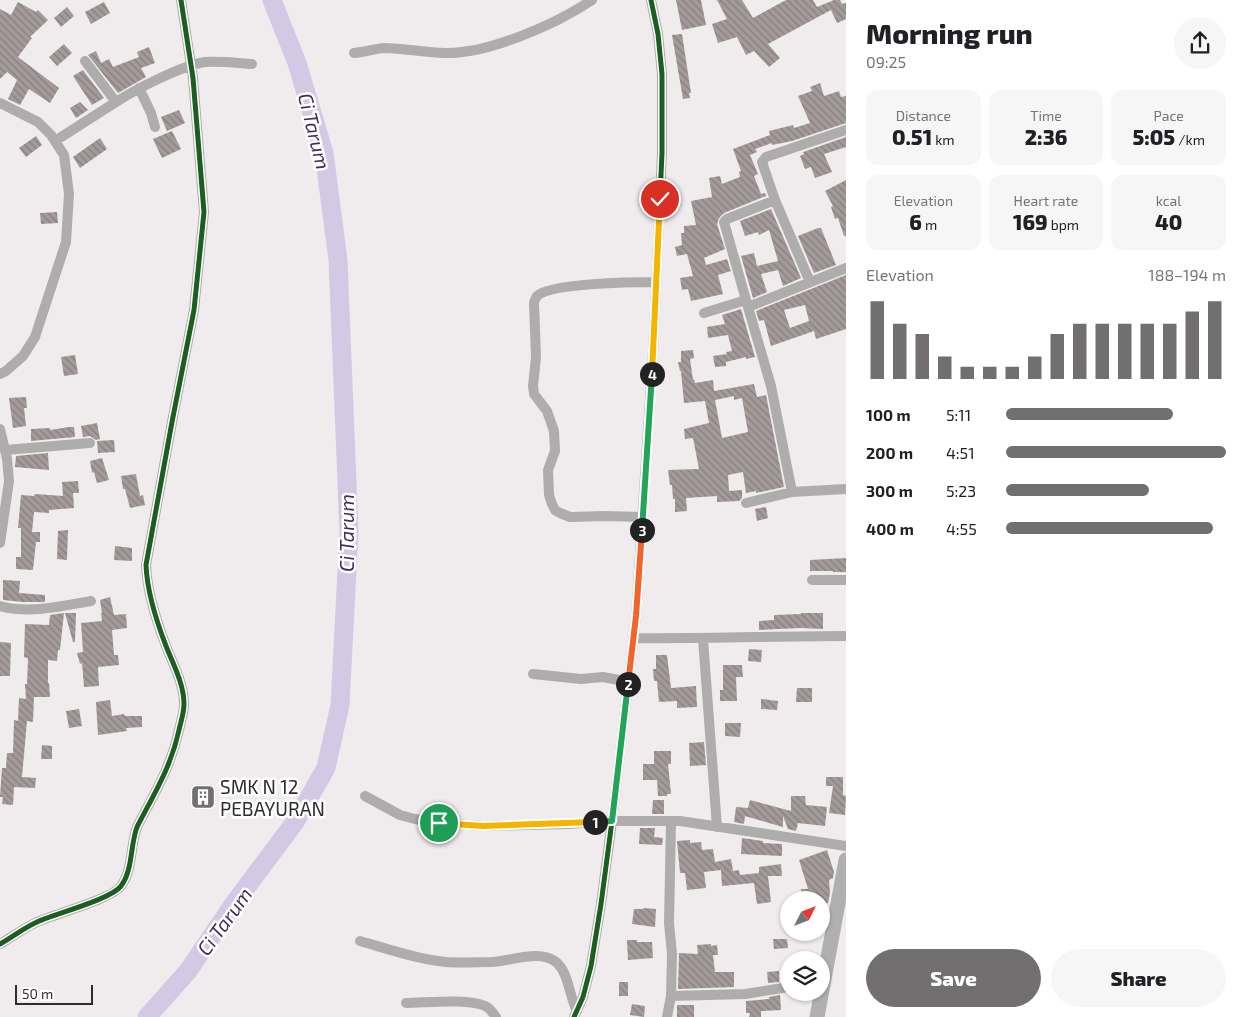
<!DOCTYPE html>
<meta charset="utf-8">
<style>
body{margin:0;font-family:"Exo 2",sans-serif;background:#f6f6f6;color:#202124;height:100vh;display:flex;flex-direction:column;font-size:19px;white-space:nowrap}
*{box-sizing:border-box;margin:0}
p{font-size:16px;color:#757577}
.icon{flex:none;width:28px;height:28px;fill:none;stroke:currentColor;stroke-width:2;stroke-linecap:round;stroke-linejoin:round}
.map{position:relative;flex:1;overflow:hidden}
.details{display:flex;flex-direction:column;background:#fff;width:400px}
.details>*{flex:none}
.needle{width:32px;rotate:48deg}
.buttons{position:absolute;left:780px;top:891px;display:grid;gap:10px}
.buttons a{display:grid;place-items:center;width:50px;height:50px;border-radius:50%;background:#fff;box-shadow:0 1px 4px #0004;font-size:25px}
.scale{position:absolute;left:15px;bottom:12px;width:78px;box-sizing:border-box;padding-left:5px;border:2px solid #2e2c2c;border-top:0;font-size:14px;line-height:18px;white-space:nowrap;color:#2e2c2c;-webkit-text-stroke:4px #fff;paint-order:stroke}
.pin{position:absolute;display:grid;place-items:center;width:42px;height:42px;color:#fff;margin:-21px;border:2px solid #fff;border-radius:50%;box-shadow:0 1px 5px #0007}
.km{position:absolute;width:25px;height:25px;margin:-12px;border-radius:50%;background:#222;color:#fff;font-size:14px;line-height:25px;text-align:center}
.round{display:grid;place-items:center;flex:none;width:52px;height:52px;border-radius:26px;background:#f6f6f6}
.head{display:flex;align-items:center;justify-content:space-between;height:85px;padding:0 20px}
h1{font-size:28px;font-weight:800;line-height:38px}
.metrics{display:grid;grid-template-columns:repeat(3,1fr);gap:8px;height:85px;padding:5px 20px}
.metrics div{display:grid;align-content:center;border-radius:12px;background:#f6f6f6;text-align:center}
.metrics b{font-size:21px;font-weight:800}
.metrics small{font-size:14px;font-weight:400}
.metrics p{font-size:14px}
.chart{height:140px;padding:10px 20px}
.chart p{display:flex;justify-content:space-between}
.chart svg{width:100%;height:90px;margin-top:5px;stroke:#726f70;stroke-width:6}
.primary-button{display:flex;gap:10px;margin-top:auto;padding:10px 20px}
.primary-button a{flex:1;height:58px;border-radius:30px;background:#726f70;color:#fff;font-size:20px;font-weight:800;line-height:58px;text-align:center}
.primary-button a+a{background:#f6f6f6;color:#202124}
ul{padding:0 20px;list-style:none;font-size:16px}
li{display:grid;grid-template-columns:80px 60px 1fr;align-items:center;height:38px}
li i{height:12px;border-radius:6px;background:#726f70}
main{display:flex;flex:1;min-height:0}
.map>svg:first-child{display:block}
</style>
<main>
<div class="map">
<svg width="846" height="1017" viewBox="0 0 846 1017">
<defs>
<pattern id="building-back-hatch" width="6" height="6" patternUnits="userSpaceOnUse" patternTransform="scale(1.25)"><rect width="6" height="6" fill="#a49a9a"/><path d="M-1 5l2 2M0 0l6 6M5-1l2 2" fill="none" stroke="#867e7e"/></pattern>
</defs>
<rect width="100%" height="100%" fill="#f0ecee"/>
<g fill="none" stroke-linecap="round" stroke-linejoin="round">
<!-- river -->
<path stroke="#d4c9e4" stroke-width="19" d="M147,1017L188,971L233,905L295,822L326,768L340,705L349,532L338,260L324,153L297,63L272,0"/>
</g>
<!-- building -->
<path fill="url(#building-back-hatch)" fill-rule="evenodd" d="M676,0H701L706,25L682,30Z
M717,0H742L753,18L786,0H813L817,7L834,0H840L842,4L846,3V19L837,23L831,10L768,44L780,58L769,67L754,51L746,55L737,37L718,43L712,24L727,19Z
M18,2L36,12L38,10L48,20L30,37L32,38L18,57L59,88L50,103L29,89L20,105L8,99L17,80L7,72L0,79V9L11,15Z
M104,2L110,13L91,24L85,12Z
M67,7L74,16L61,27L54,18Z
M682,34L691,93H689L690,98L683,99L672,35Z
M64,44L72,53L57,66L49,57Z
M149,47L155,63L141,68L146,77L118,93L88,55L96,51L101,63L109,59L113,67L139,57L137,52Z
M83,70L104,98L92,105L73,76Z
M820,83L824,96L839,91L841,97L846,96V123L792,141L772,145V143L755,149L757,152L750,155L758,174L754,176L761,194L765,193L766,196L724,213L719,218L717,224L725,249L704,258L706,265L727,259L731,271L718,275L723,294L691,301L688,289L682,290L680,278L693,276L687,254L677,256L675,247L682,245L681,233H684V226L696,225L691,201L712,197L709,178L720,176L722,184L740,177L739,172L741,171L733,149L770,135L769,131L793,125L794,128L810,123L798,96L812,91L810,87Z
M80,102L88,110L76,118L70,108Z
M179,110L185,123L167,131L161,117Z
M172,131L181,149L162,158L153,139Z
M36,136L42,145L26,157L19,148Z
M846,137V147L824,154L832,172L815,178L811,167L805,169L800,156L804,154L803,152Z
M100,138L107,149L80,168L73,157Z
M846,180V236H844L838,218L835,219L831,207L833,206L825,191Z
M771,209L801,278L783,286L778,270L761,274L767,292L753,298L741,256L754,253L757,266L778,261L769,230L759,235L758,232L745,236L740,221Z
M57,212L58,223L41,224L40,213Z
M818,228H821L836,265L814,273L798,236Z
M846,275V329L816,339L814,331L771,346L764,320L759,321L756,311ZM805,305L809,321L790,328L784,310Z
M741,309L755,357L746,359V357L726,362V366L715,367L713,356L727,354L726,352L732,351L728,335L708,338L707,327L725,324L722,315Z
M693,350L694,358L690,359L693,380L694,379L695,383L713,380L714,391L754,384L757,397L766,395L784,487L756,493V491L746,493L743,472L728,475L729,491L742,490V498L739,501L717,502V496L686,498L687,511L675,512V499H673L672,485H670L668,470L699,469L693,438L685,439L684,429L709,423L705,401L684,403L681,371H680L678,362H681V351ZM734,396V400L742,398L748,432L722,438L715,400Z
M75,355L78,374L64,376L61,357Z
M26,397L27,408H24L26,426L13,428L9,398Z
M97,423L100,439L96,440L90,436L83,437L81,426Z
M69,427H74L75,437L31,441V429L50,428V430Z
M114,440L115,452L98,453L97,441Z
M48,453L49,470L15,467L16,456Z
M102,458L109,480L97,483L94,472L92,473L90,461Z
M136,474L140,496L143,495L145,505L130,508L125,489H123L121,476Z
M78,481L79,493H73L74,508L49,510V513L34,512L32,532H40V542H36L33,570L16,569V557H21V528H18L21,495L34,496L35,494L63,496L62,482Z
M766,507L768,518L757,521L755,509Z
M68,530L67,560L57,559L58,531Z
M115,546L132,548V561L114,560Z
M846,558V572H833V571H810V560Z
M3,580L20,581L19,593L45,595V602H23L3,600Z
M110,597L114,615L126,614L127,628L112,630L114,655H118L119,665L98,667L99,686L84,687L82,663L80,664L77,653L83,652L81,623L102,621L101,613H102L100,600Z
M64,613L60,650H58L57,661L48,660V683H49L50,697H34L33,722L27,721L22,777L36,778L35,788L14,787L13,805L2,804L3,797H0L2,768H6L7,753H13L14,720L18,721L19,698L26,699L25,684H27L28,658L24,657L25,624L49,625L50,615Z
M65,613H76L75,642H73Z
M801,613H823V629L801,628L759,630V621L774,620V615L801,614Z
M0,642L11,643L10,676H0Z
M749,649L762,650L761,662L748,661Z
M656,655H667L671,688L696,686L697,707L677,708V701L659,702L657,681H654L653,669H656Z
M723,665H742L743,677H736L737,701H720V690H723Z
M797,688H812V702H796Z
M761,699L778,701L777,710L761,709Z
M110,700L112,716L124,714L125,716H142V727L126,728L127,731L98,735L96,702Z
M79,709L82,726L69,728L66,711Z
M725,723H741L740,737L725,736Z
M704,742L706,765L690,766L689,743Z
M42,745L52,746V759H41Z
M654,751H671V764H668L671,794H667V796H658L657,780H643V764H654Z
M826,777H843V795L846,796L845,815L829,813L833,786H826Z
M199,789L210,791L208,805L196,802Z
M791,796H805L806,805L827,807L825,826L798,823L796,831L788,829L783,816V827L745,816L744,824L734,822L736,807L748,808L750,800L791,811Z
M653,800H664V814H652Z
M640,828H655L654,837L663,838L662,845L639,844Z
M742,838L763,841V843L782,844V855L781,856L741,854Z
M690,840V843L701,842L702,850L713,849L715,862L731,859L733,871L739,870L740,875L759,873V867L781,864L782,876H768L771,902L757,904L754,883L722,886L721,870L704,872L706,888L687,890L685,873H680L677,841Z
M827,850L834,872L833,878L829,880L830,893L828,903L821,904V900H802L801,889H808L799,860Z
M643,908L656,909L655,927L632,924L634,909H643Z
M773,939H787L788,948L774,949Z
M627,940H637V942H652L653,958L628,960Z
M711,944V946L717,945L718,955H713L715,972H734V987L678,989L679,953L698,954L697,945Z
M779,971V982L768,983L767,972Z
M619,982H628V996H619Z
M780,995L781,1010L761,1011V1017H749L750,1013H746V1001L769,999V997Z
M632,1004L645,1006L644,1017L630,1015Z
M677,1005H694V1017H677Z"/>
<g fill="none" stroke-linecap="round" stroke-linejoin="round">
<!-- minor -->
<path stroke="#afacad" stroke-width="10" d="M354,53C364,52 374,49 384,48C405,48 425,53 445,53C489,54 556,24 592,0
M85,61L116,102C136,89 183,65 205,62C221,61 237,63 252,64
M139,88L151,113L155,127
M0,103L38,122L51,135L64,155L69,194L66,242L35,337L23,356L6,371L0,374
M55,141L116,102
M846,268L748,307L771,386L792,492L846,489
M810,282L775,200L762,162L766,157L846,130
M748,307L724,222L727,219L775,200
M704,313L746,300
M0,429L7,459L9,481L0,543
M5,450L90,443
M746,503L792,492
M642,517L604,516L570,517L560,513L555,510L552,504L549,495L548,470L555,451L554,431L547,411L534,394L533,386L536,357L534,303C534,301 536,298 537,296C550,283 634,282 656,282
M812,580H846
M0,606C30,614 62,606 91,601
M633,638C704,639 775,636 846,636
M703,639L717,827
M533,674L581,679L603,677L629,682
M365,796L400,815L415,819L439,823L483,826L568,824L612,821H680L846,846
M360,941C388,949 417,959 446,962C461,963 477,962 492,962C512,961 540,949 556,962C569,973 569,996 577,1011
M0,944C12,937 24,928 37,922C54,914 112,899 121,886C133,870 130,846 137,827C154,794 171,767 179,730C181,721 184,713 184,704C184,684 173,664 166,646C156,620 147,592 146,565L172,422L194,310L204,212L193,78L181,0
M671,996L745,994L789,987
M406,1003C426,1003 467,998 485,1006C490,1008 493,1013 496,1017
M574,1017L583,997L591,966L601,904L612,821L636,616L653,352L662,153V74L658,34L651,0
M667,1017L671,996L672,954L669,923L671,821"/>
<!-- primary -->
<path stroke="#b1b0b1" stroke-width="15" d="M817,1017L846,860"/>
<defs>
<path id="cycleway" d="M0,944C12,937 24,928 37,922C54,914 112,899 121,886C133,870 130,846 137,827C154,794 171,767 179,730C181,721 184,713 184,704C184,684 173,664 166,646C156,620 147,592 146,565L172,422L194,310L204,212L193,78L181,0
M574,1017L583,997L591,966L601,904L612,821L636,616L653,352L662,153V74L658,34L651,0"/>
</defs>
<!-- cycleway casing -->
<use href="#cycleway" stroke="#fff" stroke-width="8"/>
<!-- cycleway -->
<use href="#cycleway" stroke="#1b5e20" stroke-width="5"/>
</g>
<g fill="none" stroke-linecap="round" stroke-linejoin="round">
<defs>
<path id="split-1" d="M439,823L483,826L595,822"/>
<path id="split-2" d="M595,822L612,821L628,684"/>
<path id="split-3" d="M628,684L636,616L642,530"/>
<path id="split-4" d="M642,530L652,374"/>
<path id="split-5" d="M652,374L660,199"/>
</defs>
<!-- split-1 casing -->
<use href="#split-1" stroke="#fff" stroke-width="10"/>
<!-- split-2 casing -->
<use href="#split-2" stroke="#fff" stroke-width="10"/>
<!-- split-3 casing -->
<use href="#split-3" stroke="#fff" stroke-width="10"/>
<!-- split-4 casing -->
<use href="#split-4" stroke="#fff" stroke-width="10"/>
<!-- split-5 casing -->
<use href="#split-5" stroke="#fff" stroke-width="10"/>
<!-- split-1 -->
<use href="#split-1" stroke="#f5b400" stroke-width="6"/>
<!-- split-2 -->
<use href="#split-2" stroke="#22a559" stroke-width="6"/>
<!-- split-3 -->
<use href="#split-3" stroke="#f0652b" stroke-width="6"/>
<!-- split-4 -->
<use href="#split-4" stroke="#22a559" stroke-width="6"/>
<!-- split-5 -->
<use href="#split-5" stroke="#f5b400" stroke-width="6"/>
</g>
<!-- icons -->
<defs>
<symbol id="building-square" viewBox="-11 -11 22 22"><rect x="-9" y="-9" width="18" height="18" rx="4" fill="#726f70" stroke="#fff"/><path d="M-4-6H4V6H1V3H-1V6H-4ZM-2.5-4.3h1.7v1.8h-1.7ZM.8-4.3h1.7v1.8H.8ZM-2.5-1h1.7V.8h-1.7ZM.8-1h1.7V.8H.8Z" fill="#fff"/></symbol>
</defs>
<g fill-rule="evenodd">
<use href="#building-square" x="189" y="783" width="28" height="28"/>
</g>
<g text-anchor="middle" dominant-baseline="central" stroke-width="5" stroke-linejoin="round" paint-order="stroke">
<!-- poi labels -->
<g font-size="19" fill="#2e2c2c" stroke="#fff" text-anchor="start">
<text x="220" y="786">SMK N 12<tspan x="220" dy="22">PEBAYURAN</tspan></text>
</g>
<!-- water labels -->
<g font-size="20" font-style="italic" fill="#422c5d" stroke="#fff">
<text transform="translate(315 131) rotate(76)">Ci Tarum</text>
<text transform="translate(346 533) rotate(-90)">Ci Tarum</text>
<text transform="translate(224 921) rotate(-54)">Ci Tarum</text>
</g>
</g>
</svg>
<div class="buttons">
<a><svg class="needle" viewBox="-14 -14 28 28"><path d="M0-13l5 13h-10z" fill="#e53935"/><path d="M0 13l5-13h-10z" fill="#757577"/></svg></a>
<a><svg class="icon" aria-label="layers" viewBox="0 0 24 24"><path d="M12 4l9 5-9 5-9-5zM3 14l9 5 9-5"/></svg></a>
</div>
<div class="scale">50 m</div>
<div class="pin" style="left:439px;top:823px;background:#1e9e55"><svg class="icon" aria-label="arrive" viewBox="0 0 24 24"><path d="M6 21V4h12l-3 4 3 4H6"/></svg></div>
<div class="pin" style="left:660px;top:199px;background:#d93025"><svg class="icon" aria-label="check" viewBox="0 0 24 24"><path d="M5 12l5 5 9-10"/></svg></div>
<b class="km" style="left:595px;top:822px">1</b>
<b class="km" style="left:628px;top:684px">2</b>
<b class="km" style="left:642px;top:530px">3</b>
<b class="km" style="left:652px;top:374px">4</b>
</div>
<section class="details">
<div class="head"><div><h1>Morning run</h1><p>09:25</p></div><a class="round"><svg class="icon" aria-label="share" viewBox="0 0 24 24"><path d="M12 15V3M7 8l5-5 5 5M5 13v7h14v-7"/></svg></a></div>
<div class="metrics">
<div><p>Distance</p><b>0.51<small> km</small></b></div>
<div><p>Time</p><b>2:36</b></div>
<div><p>Pace</p><b>5:05<small> /km</small></b></div>
</div>
<div class="metrics">
<div><p>Elevation</p><b>6<small> m</small></b></div>
<div><p>Heart rate</p><b>169<small> bpm</small></b></div>
<div><p>kcal</p><b>40</b></div>
</div>
<div class="chart"><p><span>Elevation</span>188–194 m</p>
<svg viewBox="0 0 160 44" preserveAspectRatio="none"><path d="M5 44V6M15 44V17M25 44V22M35 44V33M45 44V38M55 44V38M65 44V38M75 44V33M85 44V22M95 44V17M105 44V17M115 44V17M125 44V17M135 44V17M145 44V11M155 44V6"/></svg>
</div>
<ul>
<li><b>100 m</b>5:11<i style="width:76%"></i></li>
<li><b>200 m</b>4:51<i style="width:100%"></i></li>
<li><b>300 m</b>5:23<i style="width:65%"></i></li>
<li><b>400 m</b>4:55<i style="width:94%"></i></li>
</ul>
<div class="primary-button"><a>Save</a><a>Share</a></div>
</section>
</main>
